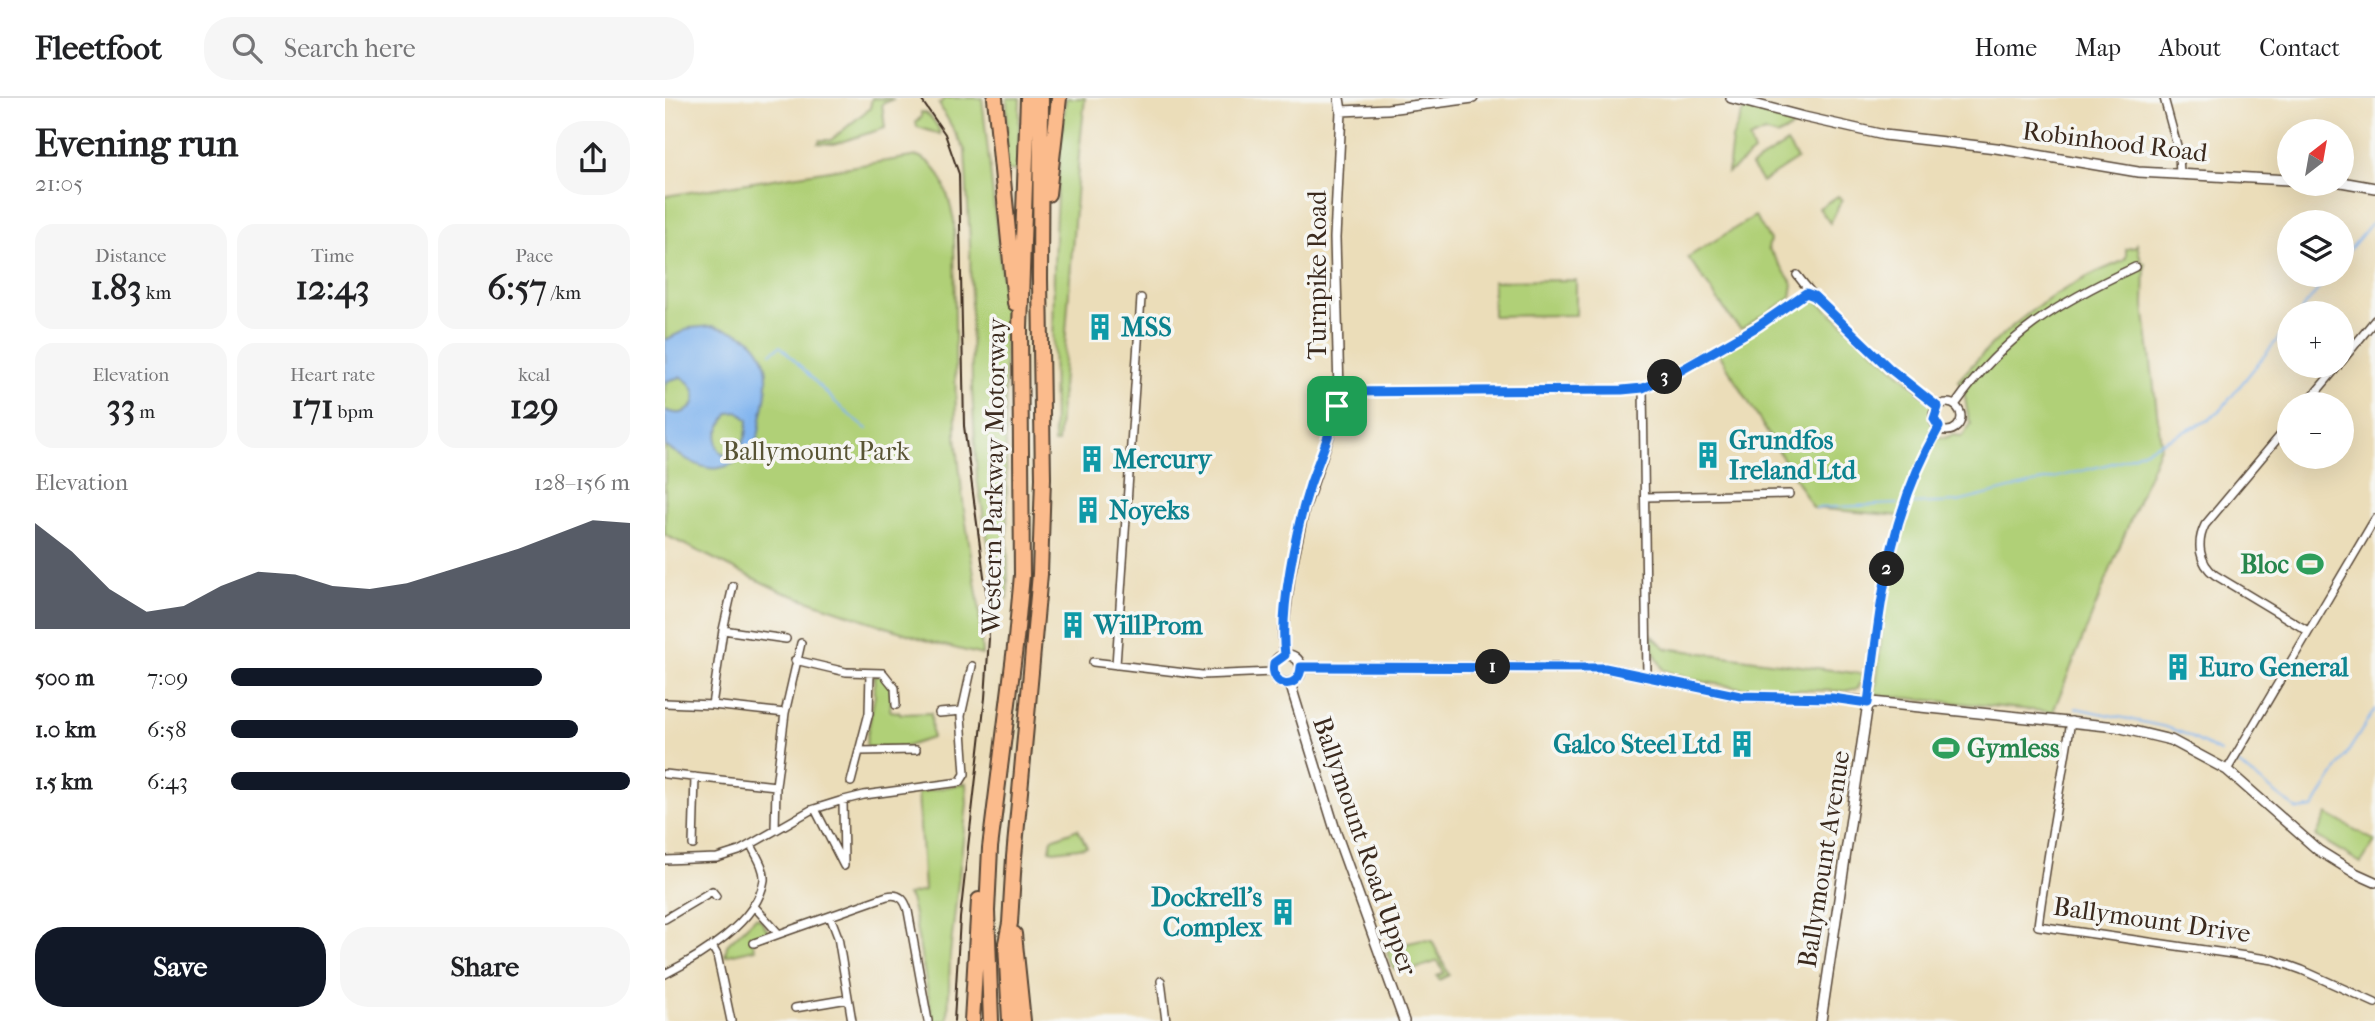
<!DOCTYPE html>
<meta charset="utf-8">
<style>
body{margin:0;font-family:"IM FELL French Canon",serif;background:#f6f6f6;color:#202124;height:100vh;display:flex;flex-direction:column;font-size:26px;white-space:nowrap}
*{box-sizing:border-box;margin:0}
p{font-size:23px;color:#757577}
.icon{flex:none;width:38px;height:38px;fill:none;stroke:currentColor;stroke-width:2;stroke-linecap:round;stroke-linejoin:round}
.map{position:relative;flex:1;overflow:hidden}
.drawer{display:flex;flex-direction:column;background:#fff;width:665px}
.drawer>*{flex:none}
.needle{width:46px;rotate:31deg}
.controls{position:absolute;left:1612px;top:21px;display:grid;gap:14px}
.controls a{display:grid;place-items:center;width:77px;height:77px;border-radius:50%;background:#fff;box-shadow:0 7px 28px #0002;font-size:35px}
.pin{position:absolute;display:grid;place-items:center;width:60px;height:60px;color:#fff;margin:-30px;border-radius:14px;box-shadow:0 4px 10px #0006}
.km{position:absolute;width:35px;height:35px;margin:-18px;border-radius:50%;background:#222;color:#fff;font-size:19px;line-height:35px;text-align:center}
.round{display:grid;place-items:center;flex:none;width:74px;height:74px;border-radius:28px;background:#f6f6f6}
.head{display:flex;align-items:center;justify-content:space-between;height:119px;padding:0 35px}
h1{font-size:38px;font-weight:800;line-height:52px}
.figures{display:grid;grid-template-columns:repeat(3,1fr);gap:10px;height:119px;padding:7px 35px}
.figures div{display:grid;align-content:center;border-radius:18px;background:#f6f6f6;text-align:center}
.figures b{font-size:35px;font-weight:800}
.figures small{font-size:19px;font-weight:400}
.figures p{font-size:19px}
.chart{height:196px;padding:14px 35px}
.chart p{display:flex;justify-content:space-between}
.chart svg{width:100%;height:126px;margin-top:7px;fill:#111827;opacity:.7}
.primary-button{display:flex;gap:14px;margin-top:auto;padding:14px 35px}
.primary-button a{flex:1;height:80px;border-radius:28px;background:#111827;color:#fff;font-size:28px;font-weight:800;line-height:80px;text-align:center}
.primary-button a+a{background:#f6f6f6;color:#202124}
ul{padding:0 35px;list-style:none;font-size:23px}
li{display:grid;grid-template-columns:112px 84px 1fr;align-items:center;height:52px}
li i{height:18px;border-radius:9px;background:#111827}
header{display:flex;align-items:center;gap:42px;box-sizing:border-box;height:98px;padding:0 35px;background:#fff;border-bottom:2px solid #e0e0e0}
header strong{font-size:33px}
nav{display:flex;gap:38px;margin-inline-start:auto;font-size:24px}
.search{width:490px;height:63px;background:#f6f6f6;display:flex;align-items:center;gap:18px;box-sizing:border-box;padding:0 24px;border-radius:28px;color:#757577;font-size:26px}
main{display:flex;flex:1;min-height:0}
.map>svg:first-child{display:block}
</style>
<header>
<strong>Fleetfoot</strong>
<div class="search"><svg class="icon" aria-label="search" viewBox="0 0 24 24"><circle cx="10" cy="10" r="6"/><path d="M15 15l6 6"/></svg>Search here</div>
<nav><a>Home</a><a>Map</a><a>About</a><a>Contact</a></nav>
</header>
<main>
<section class="drawer">
<div class="head"><div><h1>Evening run</h1><p>21:05</p></div><a class="round"><svg class="icon" aria-label="share" viewBox="0 0 24 24"><path d="M12 15V3M7 8l5-5 5 5M5 13v7h14v-7"/></svg></a></div>
<div class="figures">
<div><p>Distance</p><b>1.83<small> km</small></b></div>
<div><p>Time</p><b>12:43</b></div>
<div><p>Pace</p><b>6:57<small> /km</small></b></div>
</div>
<div class="figures">
<div><p>Elevation</p><b>33<small> m</small></b></div>
<div><p>Heart rate</p><b>171<small> bpm</small></b></div>
<div><p>kcal</p><b>129</b></div>
</div>
<div class="chart"><p><span>Elevation</span>128–156 m</p>
<svg viewBox="0 0 160 44" preserveAspectRatio="none"><path d="M0 44V7L10 17L20 30L30 38L40 36L50 29L60 24L70 25L80 29L90 30L100 28L110 24L120 20L130 16L140 11L150 6L160 7V44z"/></svg>
</div>
<ul>
<li><b>500 m</b>7:09<i style="width:78%"></i></li>
<li><b>1.0 km</b>6:58<i style="width:87%"></i></li>
<li><b>1.5 km</b>6:43<i style="width:100%"></i></li>
</ul>
<div class="primary-button"><a>Save</a><a>Share</a></div>
</section>
<div class="map">
<svg width="1710" height="923" viewBox="0 0 1710 923">
<rect width="100%" height="100%" fill="#f6f6f2"/>
<filter id="ink" filterUnits="userSpaceOnUse"><feTurbulence type="fractalNoise" baseFrequency=".0143" numOctaves="2"/><feDisplacementMap in="SourceGraphic" scale="14" xChannelSelector="R" yChannelSelector="G"/><feConvolveMatrix kernelMatrix="1 2 1 2 8 2 1 2 1" color-interpolation-filters="sRGB"/></filter>
<filter id="wash" filterUnits="userSpaceOnUse"><feTurbulence type="fractalNoise" baseFrequency=".00686" numOctaves="4" result="noise"/><feDisplacementMap in="SourceGraphic" scale="28" xChannelSelector="R" yChannelSelector="G"/><feGaussianBlur stdDeviation="1.57" result="paint"/><feColorMatrix in="noise" values="0 0 0 0 0 0 0 0 0 0 0 0 0 0 0 0 0 1.4 0 .05"/><feComposite in="paint" operator="in"/></filter>
<g filter="url(#wash)">
<rect width="100%" height="100%" fill="#ebddb9"/>
<!-- green -->
<path fill="#b0d077" stroke="#767d4a" stroke-width="2" d="M207,0L229,1L217,6L220,30L169,46L153,45L155,42H166L205,10Z
M280,0H317L339,197L343,500L332,497L312,380L307,291L305,145L300,52L274,6Z
M342,0H355L353,72L341,73Z
M401,0H420L414,56L393,345H389C388,229 386,115 401,0Z
M1079,11L1132,23L1127,30L1112,38L1099,34L1084,41L1089,54L1063,75L1067,41Z
M256,14C264,14 274,28 275,36L252,29L251,24L256,19Z
M1122,45L1132,61L1097,84L1086,68Z
M253,58C278,68 283,98 289,122L291,338L299,412L314,508L317,557L269,545L115,493L0,437V98Z
M1173,98L1177,102L1165,125L1154,110Z
M1090,118L1105,142L1103,150L1128,186L1126,200L1076,231L1067,222L1023,159Z
M1472,146L1476,163L1480,166L1479,207L1496,346L1388,614L1210,597L1222,487L1235,418L1148,410L1052,252L1145,196L1273,309L1269,317L1272,328L1270,338L1280,340L1287,337L1297,338L1306,326C1299,311 1303,294 1293,283C1341,227 1389,190 1458,163L1461,160V151L1470,149Z
M911,182V217L828,218V183Z
M987,537L1000,550L1197,576V582L1193,590L1180,593L1083,591L1027,582L998,572L988,552Z
M209,578H218L227,591L225,613L234,614L235,616L266,615L267,640L239,649H203L201,645L210,596Z
M301,685L302,706L285,857L283,923H268L248,812L245,801L242,797L259,793L253,695Z
M1662,716L1710,743L1696,765L1651,738Z
M413,731L422,749L389,753L385,752L387,741Z
M91,819L95,821L103,833L87,842L90,851L60,858L62,847Z
M757,842L767,843L784,877L774,882L772,878L779,875L773,863L742,874L736,870L729,871L722,855L726,849Z"/>
<!-- water -->
<path fill="#82b5ef" stroke="#5e7086" stroke-width="2" fill-rule="evenodd" d="M48,228C62,232 77,234 88,244C109,265 102,295 96,321C95,329 94,340 90,347C83,358 67,368 54,370C37,374 14,356 0,348V312C27,325 43,294 16,279L5,282L0,287V242L25,230ZM74,314L83,322L81,338L74,353L58,357C44,344 55,329 64,315Z"/>
<g fill="none" stroke-linecap="round" stroke-linejoin="round">
<!-- stream -->
<path stroke="#82b5ef" stroke-width="2" d="M1676,162L1710,121
M1634,215L1665,177
M106,255L115,248C144,275 170,308 202,331
M1245,406L1293,404L1444,366L1463,360L1544,322L1558,309L1624,227
M1151,410L1232,406
M1411,610L1501,629L1518,635L1555,654
M1573,666L1633,712L1648,710L1710,611"/>
</g>
</g>
<g filter="url(#ink)">
<g fill="none" stroke-linecap="round" stroke-linejoin="round">
<defs>
<path id="minor" d="M1499,0L1514,55L1515,77
M1132,177C1153,205 1179,228 1205,252C1226,272 1248,294 1273,309
M1676,264L1710,222
M978,290L982,578
M674,294L957,292L978,290L1012,274L1093,228L1137,197L1145,196
M1268 319a14 14 0 1 1 28 0a14 14 0 1 1-28 0Z
M1641,306L1673,268
M1290,307C1340,236 1393,205 1470,169
M1624,327L1540,427C1531,445 1534,465 1550,477L1643,533
M980,399L1124,396
M58,532L121,541
M130,562L181,574L218,575L230,590L231,607
M428,564L537,577L608,574
M451,567L476,200
M0,605L47,607L120,615
M1203,605C1216,506 1223,417 1274,329
M47,607L58,532L68,488
M274,615L297,613
M1406,623C1395,691 1382,759 1373,828L1609,862L1637,872L1710,905
M194,653L251,652
M1562,672L1710,421
M0,676L111,688
M186,684L204,615L205,575
M150,711L179,768L178,702
M110,732L111,688L120,615L136,545
M28,747L30,679
M0,762L52,760L74,753L146,712L175,703L199,697L295,684L300,676L296,618L307,568
M88,807L114,836L222,798C234,795 240,801 243,813L263,923
M165,818L173,839L187,923
M0,821L47,793L51,798
M89,845L114,836
M48,850L52,857L66,923
M0,876C34,859 93,824 99,782C100,770 91,757 86,747
M496,883L501,923
M130,910L183,901"/>
<path id="tertiary" d="M1066,0L1139,19L1219,37L1331,50L1473,74L1624,82
M676,13L723,11L808,0
M1676,84L1710,90
M608 571a14 14 0 1 1 28 0a14 14 0 1 1-28 0Z
M620,557L618,535L625,477L639,411L667,329L674,294L670,140L676,13L674,0
M637,569L940,570L1075,598L1167,600L1452,629L1506,642L1562,672L1653,752L1690,775L1710,784
M625,585L671,735L739,923
M1156,923L1203,605"/>
<path id="motorway" d="M330,0L350,205
M383,96L394,0
M349,836L358,923
M307,923L314,802
M326,923L322,813L325,750L351,541L357,477L355,230L363,0
M345,923L341,845L345,825L349,759L375,476L378,380L375,181L376,0"/>
</defs>
<!-- minor casing -->
<use href="#minor" stroke="#554535" stroke-width="10"/>
<!-- tertiary casing -->
<use href="#tertiary" stroke="#554535" stroke-width="12"/>
<!-- motorway casing -->
<use href="#motorway" stroke="#554535" stroke-width="18"/>
<!-- minor -->
<use href="#minor" stroke="#fff" stroke-width="7"/>
<!-- tertiary -->
<use href="#tertiary" stroke="#fff" stroke-width="9"/>
<!-- motorway -->
<use href="#motorway" stroke="#fbbb8c" stroke-width="14"/>
<!-- tram -->
<path stroke="#3b2a1e" stroke-width="2" d="M255,0L280,36L294,76L299,328L321,493L324,540L320,600L295,820L289,923"/>
</g>
</g>
<g fill="none" stroke-linecap="round" stroke-linejoin="round" filter="url(#ink)">
<defs>
<path id="route" d="M1141,195L1149,198L1224,270L1273,309L1269,321L1274,329C1222,419 1216,505 1203,605L1167,600L1075,598L940,570L645,569H636C635,593 604,590 609,565L620,557C614,512 631,431 645,387C656,355 670,327 674,294L957,292L978,290L1013,274L1093,228Z"/>
</defs>
<!-- route casing -->
<use href="#route" stroke="#fff" stroke-width="14"/>
<!-- route -->
<use href="#route" stroke="#1a73e8" stroke-width="9"/>
</g>
<!-- icons -->
<defs>
<symbol id="building-bare" viewBox="-9 -9 18 18"><path d="M-4-6H4V6H1V3H-1V6H-4ZM-2.5-4.3h1.7v1.8h-1.7ZM.8-4.3h1.7v1.8H.8ZM-2.5-1h1.7V.8h-1.7ZM.8-1h1.7V.8H.8Z" fill="#0f9aa8" stroke="#f6f6f2" stroke-width="2.5" paint-order="stroke"/></symbol>
<symbol id="stadium-bare" viewBox="-9 -9 18 18"><path d="M0-5a6.5 5 0 1 0 0 10a6.5 5 0 1 0 0-10ZM-3.5-1.8h7v3.6h-7Z" fill="#2e9e5b" stroke="#f6f6f2" stroke-width="2.5" paint-order="stroke"/></symbol>
</defs>
<g fill-rule="evenodd">
<use href="#building-bare" x="416" y="210" width="38" height="38"/>
<use href="#building-bare" x="1024" y="338" width="38" height="38"/>
<use href="#building-bare" x="408" y="342" width="38" height="38"/>
<use href="#building-bare" x="404" y="393" width="38" height="38"/>
<use href="#stadium-bare" x="1626" y="447" width="38" height="38"/>
<use href="#building-bare" x="389" y="508" width="38" height="38"/>
<use href="#building-bare" x="1494" y="550" width="38" height="38"/>
<use href="#building-bare" x="1058" y="627" width="38" height="38"/>
<use href="#stadium-bare" x="1262" y="631" width="38" height="38"/>
<use href="#building-bare" x="599" y="795" width="38" height="38"/>
</g>
<g text-anchor="middle" dominant-baseline="central" stroke-width="7" stroke-linejoin="round" paint-order="stroke">
<!-- street labels -->
<g font-size="26" fill="#3b2a1e" stroke="#f6f6f2">
<text transform="translate(1450 44) rotate(7)">Robinhood Road</text>
<text transform="translate(652 177) rotate(-90)">Turnpike Road</text>
<text transform="translate(329 378) rotate(-89)">Western Parkway Motorway</text>
<text transform="translate(700 748) rotate(71)">Ballymount Road Upper</text>
<text transform="translate(1159 761) rotate(-81)">Ballymount Avenue</text>
<text transform="translate(1487 822) rotate(8)">Ballymount Drive</text>
</g>
<!-- culture labels -->
<g font-size="26" font-weight="bold" fill="#0d838f" stroke="#f6f6f2" text-anchor="start">
<text x="456" y="229">MSS</text>
<text x="1064" y="342">Grundfos<tspan x="1064" dy="30">Ireland Ltd</tspan></text>
<text x="448" y="361">Mercury</text>
<text x="444" y="412">Noyeks</text>
<text x="429" y="527">WillProm</text>
<text x="1534" y="569">Euro General</text>
<text x="1056" y="646" text-anchor="end">Galco Steel Ltd</text>
<text x="597" y="799" text-anchor="end">Dockrell's<tspan x="597" dy="30">Complex</tspan></text>
</g>
<!-- park labels -->
<g font-size="26" fill="#585434" stroke="#f6f6f2">
<text x="151" y="353">Ballymount Park</text>
</g>
<!-- leisure labels -->
<g font-size="26" font-weight="bold" fill="#27864d" stroke="#f6f6f2" text-anchor="end">
<text x="1624" y="466">Bloc</text>
<text x="1302" y="650" text-anchor="start">Gymless</text>
</g>
</g>
</svg>
<div class="controls">
<a><svg class="needle" viewBox="-14 -14 28 28"><path d="M0-13l5 13h-10z" fill="#e53935"/><path d="M0 13l5-13h-10z" fill="#757577"/></svg></a>
<a><svg class="icon" aria-label="layers" viewBox="0 0 24 24"><path d="M12 4l9 5-9 5-9-5zM3 14l9 5 9-5"/></svg></a>
<a>+</a>
<a>−</a>
</div>
<div class="pin" style="left:672px;top:308px;background:#1e9e55"><svg class="icon" aria-label="arrive" viewBox="0 0 24 24"><path d="M6 21V4h12l-3 4 3 4H6"/></svg></div>
<b class="km" style="left:828px;top:569px">1</b>
<b class="km" style="left:1222px;top:471px">2</b>
<b class="km" style="left:1000px;top:279px">3</b>
</div>
</main>
